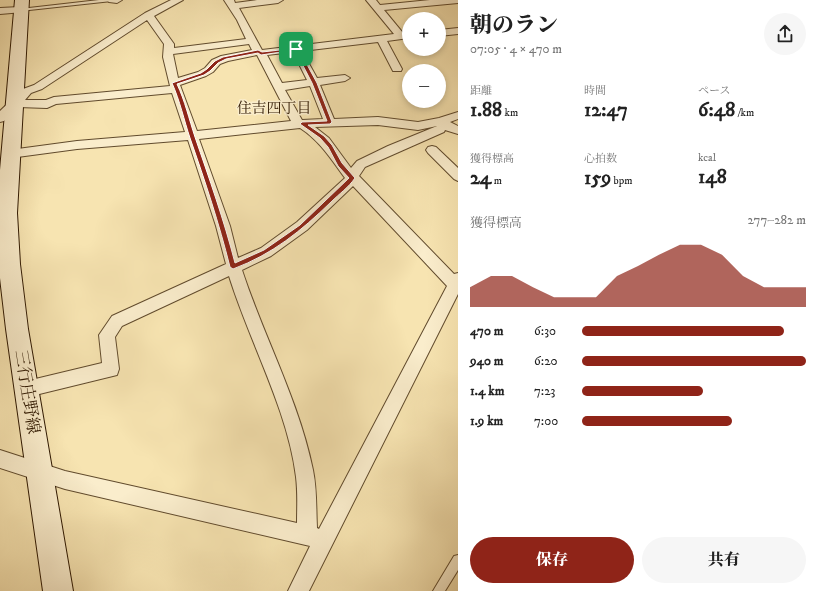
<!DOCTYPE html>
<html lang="ja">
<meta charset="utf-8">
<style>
body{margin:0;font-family:"IM FELL DW Pica","Noto Serif JP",serif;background:#f6f6f6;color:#222;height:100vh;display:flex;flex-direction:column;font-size:15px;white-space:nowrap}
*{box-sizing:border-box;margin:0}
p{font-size:13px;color:#767676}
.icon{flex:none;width:22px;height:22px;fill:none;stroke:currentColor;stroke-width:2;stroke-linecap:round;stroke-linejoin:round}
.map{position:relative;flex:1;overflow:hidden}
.side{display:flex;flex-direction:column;background:#fff;width:360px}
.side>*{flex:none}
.buttons{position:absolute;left:402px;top:12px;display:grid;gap:8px}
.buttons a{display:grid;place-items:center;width:44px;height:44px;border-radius:50%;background:#fff;box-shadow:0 2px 6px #0003;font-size:20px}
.pin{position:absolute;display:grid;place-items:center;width:34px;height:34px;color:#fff;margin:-17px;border-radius:8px;box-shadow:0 2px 6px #0006}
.round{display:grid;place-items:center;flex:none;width:42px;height:42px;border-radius:21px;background:#f6f6f6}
.summary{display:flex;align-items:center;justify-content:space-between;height:68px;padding:0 12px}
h1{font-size:22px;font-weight:800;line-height:30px}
.stats{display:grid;grid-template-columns:repeat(3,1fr);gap:6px;height:68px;padding:4px 12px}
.stats div{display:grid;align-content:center}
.stats b{font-size:20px;font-weight:800}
.stats small{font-size:11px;font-weight:400}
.stats p{font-size:11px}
.chart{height:112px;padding:8px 12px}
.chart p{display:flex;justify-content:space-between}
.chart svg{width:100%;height:72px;margin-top:4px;fill:#8f2418;opacity:.7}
.primary-button{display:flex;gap:8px;margin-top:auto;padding:8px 12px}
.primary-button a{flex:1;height:46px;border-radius:24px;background:#8f2418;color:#fff;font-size:16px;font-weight:800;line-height:46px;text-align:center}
.primary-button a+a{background:#f6f6f6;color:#222}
ul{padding:0 12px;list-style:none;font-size:13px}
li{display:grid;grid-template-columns:64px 48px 1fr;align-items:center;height:30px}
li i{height:10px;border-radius:5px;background:#8f2418}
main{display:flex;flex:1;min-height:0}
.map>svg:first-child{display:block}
</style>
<main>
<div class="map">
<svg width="458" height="591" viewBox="0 0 458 591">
<rect width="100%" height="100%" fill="#f7e4b1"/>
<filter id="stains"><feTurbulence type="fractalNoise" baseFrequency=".005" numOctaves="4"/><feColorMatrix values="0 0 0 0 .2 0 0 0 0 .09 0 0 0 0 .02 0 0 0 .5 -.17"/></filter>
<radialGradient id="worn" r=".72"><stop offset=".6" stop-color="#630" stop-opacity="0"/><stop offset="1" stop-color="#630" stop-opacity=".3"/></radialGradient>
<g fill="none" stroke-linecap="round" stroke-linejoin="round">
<defs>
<path id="lane" d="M99,0H114L112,1L20,11L18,10L20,9Z
M458,555V570L445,591H433L454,556Z"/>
<path id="street" d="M107,0H122L117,3L109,2Z
M171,0H183L154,16L174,44V48L246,39L237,20L224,0H234L235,3L257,0H283L278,3L239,8L262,50L394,34L366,0H376L380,5L430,0H458V3L384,10L403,33L409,32V38L387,41L402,69L401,71H393L378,42L302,51L317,78L345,75L350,78L345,81L320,85L334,119L378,117L418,122L439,118L458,112V119L450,122L458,126V134L445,130L444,132L365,167L359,176L454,274L458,273V294L309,591H288L310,546L65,489L0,468V450L65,471L297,523C297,508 298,493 296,477C288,410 249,341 229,276L122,326L115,337L119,369L117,375L27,397L21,395L19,389L21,383L27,381L102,363L99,335L112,316L226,264L216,226L188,140L77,149L10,158L6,157L4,154L6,151L10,150L77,141L185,132L172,93L56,104L47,108L18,107L4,121L0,122V111L23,89L34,85L145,13ZM147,20L164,44L163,57L170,86L54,97L46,100H25L31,93L42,89ZM249,44L252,50L221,56L212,60L205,68L198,72L178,78L173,54ZM293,52L307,80L282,83L267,55ZM257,55L291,121L197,131L180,85L206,76L213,72L220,64L228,61ZM310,86L323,119L302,120L285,90ZM378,125L418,130L437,126L388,146L357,161L351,168L329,138L315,127ZM300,128C320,141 331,159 345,178L297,222L261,248L238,258L230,226L199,139ZM353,186L447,286L319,529L317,528C316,509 317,489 313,470C299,401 264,337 242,270L271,256L307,230Z
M20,7L25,10L23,12L0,14V8Z
M458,28V34L439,36V30Z
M432,146L436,147L458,168V181L454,179L428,153L426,150L428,147Z"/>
<path id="secondary" d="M15,0H29L17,213L20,264L28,329L73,591H43L6,329L0,278V170Z"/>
</defs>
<!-- lane casing -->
<use href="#lane" stroke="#614b2d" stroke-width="2"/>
<!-- street casing -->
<use href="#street" stroke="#614b2d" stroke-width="2"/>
<!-- secondary casing -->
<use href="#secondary" stroke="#2f1801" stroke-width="2"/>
<!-- lane -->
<use href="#lane" fill="#faedcc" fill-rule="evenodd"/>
<!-- street -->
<use href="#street" fill="#faedcc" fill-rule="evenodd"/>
<!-- secondary -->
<use href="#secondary" fill="#faedcc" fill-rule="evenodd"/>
</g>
<!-- route -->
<path fill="#8f2418" stroke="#fff" fill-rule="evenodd" d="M298,48L317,83L332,122L330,124L308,125L324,136L332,145L342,163L355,178C349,187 339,194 331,202C301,231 273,254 233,269L230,267C219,223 205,181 190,138C184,120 180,101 172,83L201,73L207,69L215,61L223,57L258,50L262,52ZM295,50L312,83L327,121L302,122L300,124L320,138L328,147L338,166L349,178L300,225L264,250L235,263C224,220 209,178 195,137C189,119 185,101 177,84L204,75L210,71L218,63L226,59L258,53L261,55Z"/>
<g text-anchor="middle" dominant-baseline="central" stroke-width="3" stroke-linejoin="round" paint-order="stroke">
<!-- far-neighbourhood labels -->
<g font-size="15" fill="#2f1801" stroke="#faedcc">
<text x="274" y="108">住吉四丁目</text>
</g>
<!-- street labels -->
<g font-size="17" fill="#2f1801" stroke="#faedcc">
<text transform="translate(27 392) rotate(81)">三行庄野線</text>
</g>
</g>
<rect width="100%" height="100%" filter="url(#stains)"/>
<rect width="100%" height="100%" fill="url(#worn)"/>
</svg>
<div class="buttons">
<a>+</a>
<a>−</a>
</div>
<div class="pin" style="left:296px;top:49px;background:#1e9e55"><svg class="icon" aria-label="arrive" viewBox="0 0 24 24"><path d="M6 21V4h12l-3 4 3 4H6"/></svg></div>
</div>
<section class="side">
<div class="summary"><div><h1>朝のラン</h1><p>07:05 · 4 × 470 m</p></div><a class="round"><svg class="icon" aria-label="share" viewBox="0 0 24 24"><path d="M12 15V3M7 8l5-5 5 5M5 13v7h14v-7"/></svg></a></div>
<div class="stats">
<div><p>距離</p><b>1.88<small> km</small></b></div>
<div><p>時間</p><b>12:47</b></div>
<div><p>ペース</p><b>6:48<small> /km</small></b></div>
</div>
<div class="stats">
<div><p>獲得標高</p><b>24<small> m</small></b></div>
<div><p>心拍数</p><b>159<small> bpm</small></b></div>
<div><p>kcal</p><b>148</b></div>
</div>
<div class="chart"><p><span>獲得標高</span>277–282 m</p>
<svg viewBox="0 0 160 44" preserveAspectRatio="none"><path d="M0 44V32L10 25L20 25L30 32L40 38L50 38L60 38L70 25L80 19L90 12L100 6L110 6L120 12L130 25L140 32L150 32L160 32V44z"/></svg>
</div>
<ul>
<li><b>470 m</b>6:30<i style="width:90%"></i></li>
<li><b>940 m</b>6:20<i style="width:100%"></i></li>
<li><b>1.4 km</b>7:23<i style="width:54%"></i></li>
<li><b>1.9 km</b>7:00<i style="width:67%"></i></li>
</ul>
<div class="primary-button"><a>保存</a><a>共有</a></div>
</section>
</main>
